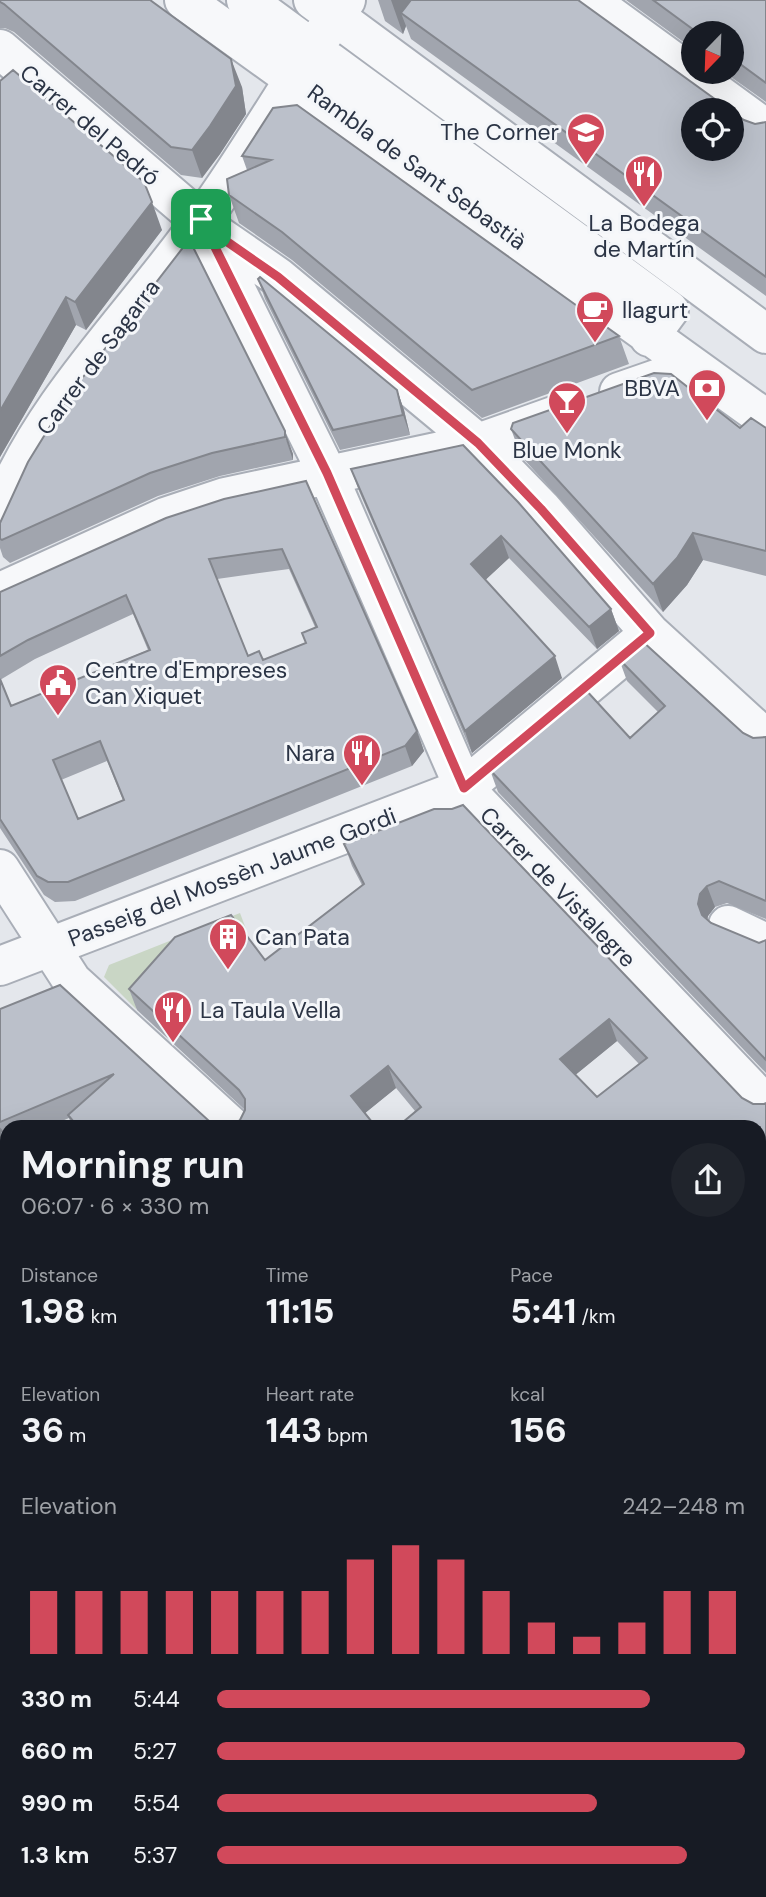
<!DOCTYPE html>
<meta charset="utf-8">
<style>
body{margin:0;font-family:"DM Sans",sans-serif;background:#20242c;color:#f1f3f6;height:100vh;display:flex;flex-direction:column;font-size:26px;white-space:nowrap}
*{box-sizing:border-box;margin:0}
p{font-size:23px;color:#9ea1a6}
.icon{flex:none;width:38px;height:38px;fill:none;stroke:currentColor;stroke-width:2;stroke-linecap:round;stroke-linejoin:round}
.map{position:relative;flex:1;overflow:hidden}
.details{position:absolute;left:0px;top:1120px;width:766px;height:777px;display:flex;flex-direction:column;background:#171b24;border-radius:21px 21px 0 0;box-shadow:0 7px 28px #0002}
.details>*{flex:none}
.needle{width:46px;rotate:203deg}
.controls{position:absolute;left:681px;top:21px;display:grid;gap:14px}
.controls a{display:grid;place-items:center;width:63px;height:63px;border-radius:50%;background:#171b24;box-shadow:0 7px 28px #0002;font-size:35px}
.pin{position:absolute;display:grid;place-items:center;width:60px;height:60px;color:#fff;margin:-30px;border-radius:14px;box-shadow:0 4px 10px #0006}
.round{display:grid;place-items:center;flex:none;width:74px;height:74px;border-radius:37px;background:#20242c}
.headline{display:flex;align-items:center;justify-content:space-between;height:119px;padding:0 21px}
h1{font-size:38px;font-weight:700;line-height:52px}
.figures{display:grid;grid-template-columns:repeat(3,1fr);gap:10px;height:119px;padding:7px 21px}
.figures div{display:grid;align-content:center}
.figures b{font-size:35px;font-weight:700}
.figures small{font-size:19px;font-weight:400}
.figures p{font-size:19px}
.chart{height:196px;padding:14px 21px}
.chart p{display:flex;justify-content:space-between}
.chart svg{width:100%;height:126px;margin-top:7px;stroke:#d1495b;stroke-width:6}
ul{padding:0 21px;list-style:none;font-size:23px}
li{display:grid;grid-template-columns:112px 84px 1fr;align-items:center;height:52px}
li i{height:18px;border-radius:9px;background:#d1495b}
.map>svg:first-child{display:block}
</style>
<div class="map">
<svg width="766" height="1897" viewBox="0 0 766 1897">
<rect width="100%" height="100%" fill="#e4e7ec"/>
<!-- green -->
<path fill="#c9d6c5" d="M240,913L246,929L239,937L181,959L136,1009L104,977L109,965Z"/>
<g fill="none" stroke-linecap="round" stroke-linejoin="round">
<defs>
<path id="minor" d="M184,0L766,419
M246,0L302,41
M313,0L766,334
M589,0L766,129
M0,49L216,234L278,277L478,443L542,509L650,633L766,739
M330,62L669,310L649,337
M201,219L327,473L464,788L766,1105
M619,392L691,367
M0,510C41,409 119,330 184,244C243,166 291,80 346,0
M0,592L165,517L225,497L478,443L562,413
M0,869L72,981L232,1127
M728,925L766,943
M0,966L464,788L650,633
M760,1284L766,1278
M760,1657L766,1661
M438,1890L440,1897
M719,1890V1897"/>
</defs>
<!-- minor casing -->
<use href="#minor" stroke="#a9aeb7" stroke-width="42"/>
<!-- minor -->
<use href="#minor" stroke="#f7f8fa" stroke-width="38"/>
</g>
<!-- wall -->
<path fill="#a1a5ae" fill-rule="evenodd" d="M0,0L242,87L246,114L220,154L202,178L181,175L14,32L5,28H0Z
M378,0H578L744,120L755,124L766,122V296L411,39L406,26L403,34L385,21Z
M626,0H766V102L724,72H732V33H693V49Z
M0,81L162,230L86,330L76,325L0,457Z
M273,108L619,336L629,364L482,418L292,260L239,223L229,195L247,170L242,156Z
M192,245L293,454V460L220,476L158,496L10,563L3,557L0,548V523Z
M258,279L397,390L404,410L410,435L340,450L265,299Z
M766,428V576L703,560L687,585L663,612L521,456L511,429Z
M463,445L611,609L619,631L597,649L509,558L485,580L562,678L472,753L359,491L351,469Z
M306,481L417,731L424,751L412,766L75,901L55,902L44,895L0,828V592ZM289,569L315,627L305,643L263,660L248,656L217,579ZM133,614L148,650L11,706L0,680L35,659ZM107,761L123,800L78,819L61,780Z
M619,659L743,733L753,738L766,737V919L727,903L715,907L708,916L707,920L711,923L759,943L766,940V1073L498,792L490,770L630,738L658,712L627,681Z
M344,844L742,1098L753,1104H764L766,1103V1257H760V1127L415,1111L396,1088L365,1113L376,1127H72L69,1118L48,1127H7V1164L0,1147V1009L220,1127L231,1126L240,1120L245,1110L137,1010L129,989L265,960L362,885L352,866ZM617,1041L639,1064L597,1097L575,1075Z
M766,1279V1409L760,1405V1282Z
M0,1303L7,1312V1458L0,1459Z
M7,1476V1722L0,1721V1479Z
M766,1484V1637L762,1635L760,1636V1489Z
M7,1741V1878L0,1877V1742Z
M50,1890H88V1897L52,1896Z"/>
<!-- shaded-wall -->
<path fill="#83868d" d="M391,0H417L401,13L406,26L403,34Z
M231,59L242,87L246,114L220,154L202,178L192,150Z
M152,202L162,230L86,330L75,302Z
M66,297L76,325L0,457V411Z
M397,390L404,410L410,435L403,415Z
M285,431L293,454V460L285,437Z
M693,533L703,560L687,585L663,612L653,584Z
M501,536L509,558L479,586L471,564Z
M611,609L619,631L597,649L589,627Z
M555,656L562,678L472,753L465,731Z
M417,731L424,751L412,766L405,746Z
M707,886L715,907L708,916L706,926L698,904L700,894Z
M609,1019L617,1041L568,1081L560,1059Z
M388,1066L396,1088L359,1118L351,1096Z
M766,1386V1402L762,1390Z"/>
<!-- building -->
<path fill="#bbc0ca" stroke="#83868d" stroke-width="2" fill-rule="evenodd" d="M0,0H150L231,59L236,86L210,126L192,150L171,147L4,4L0,2Z
M411,0H578L730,110H693V149H732V112L744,120L755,124L766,122V277L401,13Z
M653,0H766V83L732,58V33H698Z
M13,70L144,182L152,202L75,302L66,297L0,411V81Z
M297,105L619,336L472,390L282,232L229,195L227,179L271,160L242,156L273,108Z
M185,245H192L285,431V437L212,453L150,473L2,540L0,539V523L28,462L70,394Z
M260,277L397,390L403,415L333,430L258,279Z
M654,373L671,374L740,428L751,418L766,428V551L693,533L677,558L653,584L511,429L513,423Z
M463,445L518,502L611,609L589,627L501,536L471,564L555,656L465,731L351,469Z
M306,481L417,731L405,746L68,882H48L37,876L0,819V679L11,706L150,650L126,595L28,640L0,656V592L166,518L224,499ZM282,549L317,627L302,633L306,643L263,660L259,651L248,656L209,559ZM100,741L124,800L78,819L53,760Z
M641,640L743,733L753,738L766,737V901L719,881L707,886L700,894L698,904L702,915L711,923L759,943L766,940V1060L490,770L492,765L584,688L630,738L665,706L619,659Z
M463,805L742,1098L753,1104H764L766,1103V1236L760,1235V1127H397L421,1107L388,1066L351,1096L376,1127H78L68,1115L114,1074L0,1122V1009L60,985L209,1121L220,1127L231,1126L240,1120L245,1110V1099L239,1090L129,989L175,937L231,915L265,960L364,884L344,844L434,809H452ZM609,1019L647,1058L597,1097L560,1059Z
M0,1129L7,1137V1163L0,1145Z
M766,1279V1386L762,1390L760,1388V1282Z
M3,1302L7,1312V1438L4,1436H0V1303Z
M7,1476V1702L0,1701V1479Z
M766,1484V1619L760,1616V1489Z
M760,1679L766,1692V1897H723L722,1894L726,1890H760Z
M7,1741V1856H0V1742Z
M209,1890H417L430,1897H186Z
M473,1890H628L630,1897H475Z"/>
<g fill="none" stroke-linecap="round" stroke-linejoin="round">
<defs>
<path id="route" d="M201,219L216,234L278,277L478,443L541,509L650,633L464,788L327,473Z"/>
</defs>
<!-- route casing -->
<use href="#route" stroke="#fff" stroke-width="14"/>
<!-- route -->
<use href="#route" stroke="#d1495b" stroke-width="9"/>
</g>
<!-- icons -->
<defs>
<symbol id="school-pin" viewBox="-11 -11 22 30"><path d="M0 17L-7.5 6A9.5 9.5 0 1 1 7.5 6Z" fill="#d1495b" stroke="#f4f6f9"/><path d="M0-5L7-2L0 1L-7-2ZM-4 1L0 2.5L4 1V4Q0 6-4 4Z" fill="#fff"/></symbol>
<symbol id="restaurant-pin" viewBox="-11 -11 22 30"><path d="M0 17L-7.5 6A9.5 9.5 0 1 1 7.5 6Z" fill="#d1495b" stroke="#f4f6f9"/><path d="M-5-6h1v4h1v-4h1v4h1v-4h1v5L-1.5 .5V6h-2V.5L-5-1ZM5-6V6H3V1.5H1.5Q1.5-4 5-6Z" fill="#fff"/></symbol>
<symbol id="cafe-pin" viewBox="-11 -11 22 30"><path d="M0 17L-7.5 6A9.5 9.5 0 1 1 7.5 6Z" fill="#d1495b" stroke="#f4f6f9"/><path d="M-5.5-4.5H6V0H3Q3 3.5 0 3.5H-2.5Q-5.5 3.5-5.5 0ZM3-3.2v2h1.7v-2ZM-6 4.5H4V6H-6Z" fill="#fff"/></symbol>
<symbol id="bank-pin" viewBox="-11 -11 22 30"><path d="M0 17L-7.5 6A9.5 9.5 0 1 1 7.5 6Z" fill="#d1495b" stroke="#f4f6f9"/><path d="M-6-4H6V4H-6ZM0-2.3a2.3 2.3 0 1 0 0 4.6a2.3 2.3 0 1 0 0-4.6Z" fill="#fff"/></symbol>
<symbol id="bar-pin" viewBox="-11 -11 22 30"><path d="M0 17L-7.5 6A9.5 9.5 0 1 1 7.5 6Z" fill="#d1495b" stroke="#f4f6f9"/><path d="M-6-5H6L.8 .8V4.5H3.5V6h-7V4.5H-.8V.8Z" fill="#fff"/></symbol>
<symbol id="civic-pin" viewBox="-11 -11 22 30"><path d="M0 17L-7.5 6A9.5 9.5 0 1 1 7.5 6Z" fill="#d1495b" stroke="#f4f6f9"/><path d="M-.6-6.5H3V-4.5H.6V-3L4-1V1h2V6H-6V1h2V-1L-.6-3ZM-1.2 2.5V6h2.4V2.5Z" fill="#fff"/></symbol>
<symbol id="building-pin" viewBox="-11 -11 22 30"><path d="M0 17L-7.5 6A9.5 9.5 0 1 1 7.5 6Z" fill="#d1495b" stroke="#f4f6f9"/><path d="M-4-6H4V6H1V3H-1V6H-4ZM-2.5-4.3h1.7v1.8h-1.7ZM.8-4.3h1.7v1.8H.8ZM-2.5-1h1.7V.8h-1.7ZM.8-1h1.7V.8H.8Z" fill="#fff"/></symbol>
</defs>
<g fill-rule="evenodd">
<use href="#school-pin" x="564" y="110" width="44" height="60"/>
<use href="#restaurant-pin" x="622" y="152" width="44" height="60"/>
<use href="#cafe-pin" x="573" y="288" width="44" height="60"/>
<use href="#bank-pin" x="685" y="366" width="44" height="60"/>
<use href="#bar-pin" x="545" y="379" width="44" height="60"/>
<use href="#civic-pin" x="36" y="661" width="44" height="60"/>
<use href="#restaurant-pin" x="340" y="731" width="44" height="60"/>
<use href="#building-pin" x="206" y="915" width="44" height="60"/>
<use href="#restaurant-pin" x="151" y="988" width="44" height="60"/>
</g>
<g text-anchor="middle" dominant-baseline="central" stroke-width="6" stroke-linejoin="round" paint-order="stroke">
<!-- street labels -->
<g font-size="23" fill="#2b3445" stroke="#f4f6f9">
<text transform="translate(90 125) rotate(40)">Carrer del Pedró</text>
<text transform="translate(417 167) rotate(36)">Rambla de Sant Sebastià</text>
<text transform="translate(98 357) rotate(-53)">Carrer de Sagarra</text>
<text transform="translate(232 877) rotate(-21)">Passeig del Mossèn Jaume Gordi</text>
<text transform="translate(558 887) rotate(46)">Carrer de Vistalegre</text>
</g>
<!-- poi labels -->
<g font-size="23" fill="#2b3445" stroke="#f4f6f9" text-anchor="start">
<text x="559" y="132" text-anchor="end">The Corner</text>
<text x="644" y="223" text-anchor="middle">La Bodega<tspan x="644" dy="26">de Martín</tspan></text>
<text x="622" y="310">llagurt</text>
<text x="680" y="388" text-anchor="end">BBVA</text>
<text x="567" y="450" text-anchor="middle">Blue Monk</text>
<text x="85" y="670">Centre d'Empreses<tspan x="85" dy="26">Can Xiquet</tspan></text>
<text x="335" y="753" text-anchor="end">Nara</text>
<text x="255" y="937">Can Pata</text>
<text x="200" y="1010">La Taula Vella</text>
</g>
</g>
</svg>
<div class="controls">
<a><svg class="needle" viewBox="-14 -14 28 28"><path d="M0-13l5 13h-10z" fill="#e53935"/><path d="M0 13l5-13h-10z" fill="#9ea1a6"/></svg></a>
<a><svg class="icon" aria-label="locate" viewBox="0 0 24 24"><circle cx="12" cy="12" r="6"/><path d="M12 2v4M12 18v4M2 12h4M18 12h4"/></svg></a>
</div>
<div class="pin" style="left:201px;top:219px;background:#1e9e55"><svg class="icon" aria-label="arrive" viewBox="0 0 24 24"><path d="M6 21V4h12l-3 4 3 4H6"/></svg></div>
<section class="details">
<div class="headline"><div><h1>Morning run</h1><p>06:07 · 6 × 330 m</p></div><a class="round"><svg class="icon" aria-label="share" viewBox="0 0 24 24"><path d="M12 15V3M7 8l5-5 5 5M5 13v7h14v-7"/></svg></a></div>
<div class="figures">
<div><p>Distance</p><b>1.98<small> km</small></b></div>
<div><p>Time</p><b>11:15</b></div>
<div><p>Pace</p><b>5:41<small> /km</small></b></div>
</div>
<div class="figures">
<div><p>Elevation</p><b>36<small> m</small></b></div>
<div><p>Heart rate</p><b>143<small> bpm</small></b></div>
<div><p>kcal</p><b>156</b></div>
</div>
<div class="chart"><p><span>Elevation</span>242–248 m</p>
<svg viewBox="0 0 160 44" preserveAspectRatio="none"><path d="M5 44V22M15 44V22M25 44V22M35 44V22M45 44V22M55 44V22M65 44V22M75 44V11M85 44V6M95 44V11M105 44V22M115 44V33M125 44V38M135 44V33M145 44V22M155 44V22"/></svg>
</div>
<ul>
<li><b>330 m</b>5:44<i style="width:82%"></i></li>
<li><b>660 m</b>5:27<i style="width:100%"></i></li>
<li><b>990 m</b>5:54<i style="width:72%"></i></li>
<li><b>1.3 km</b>5:37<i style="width:89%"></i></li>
</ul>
</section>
</div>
